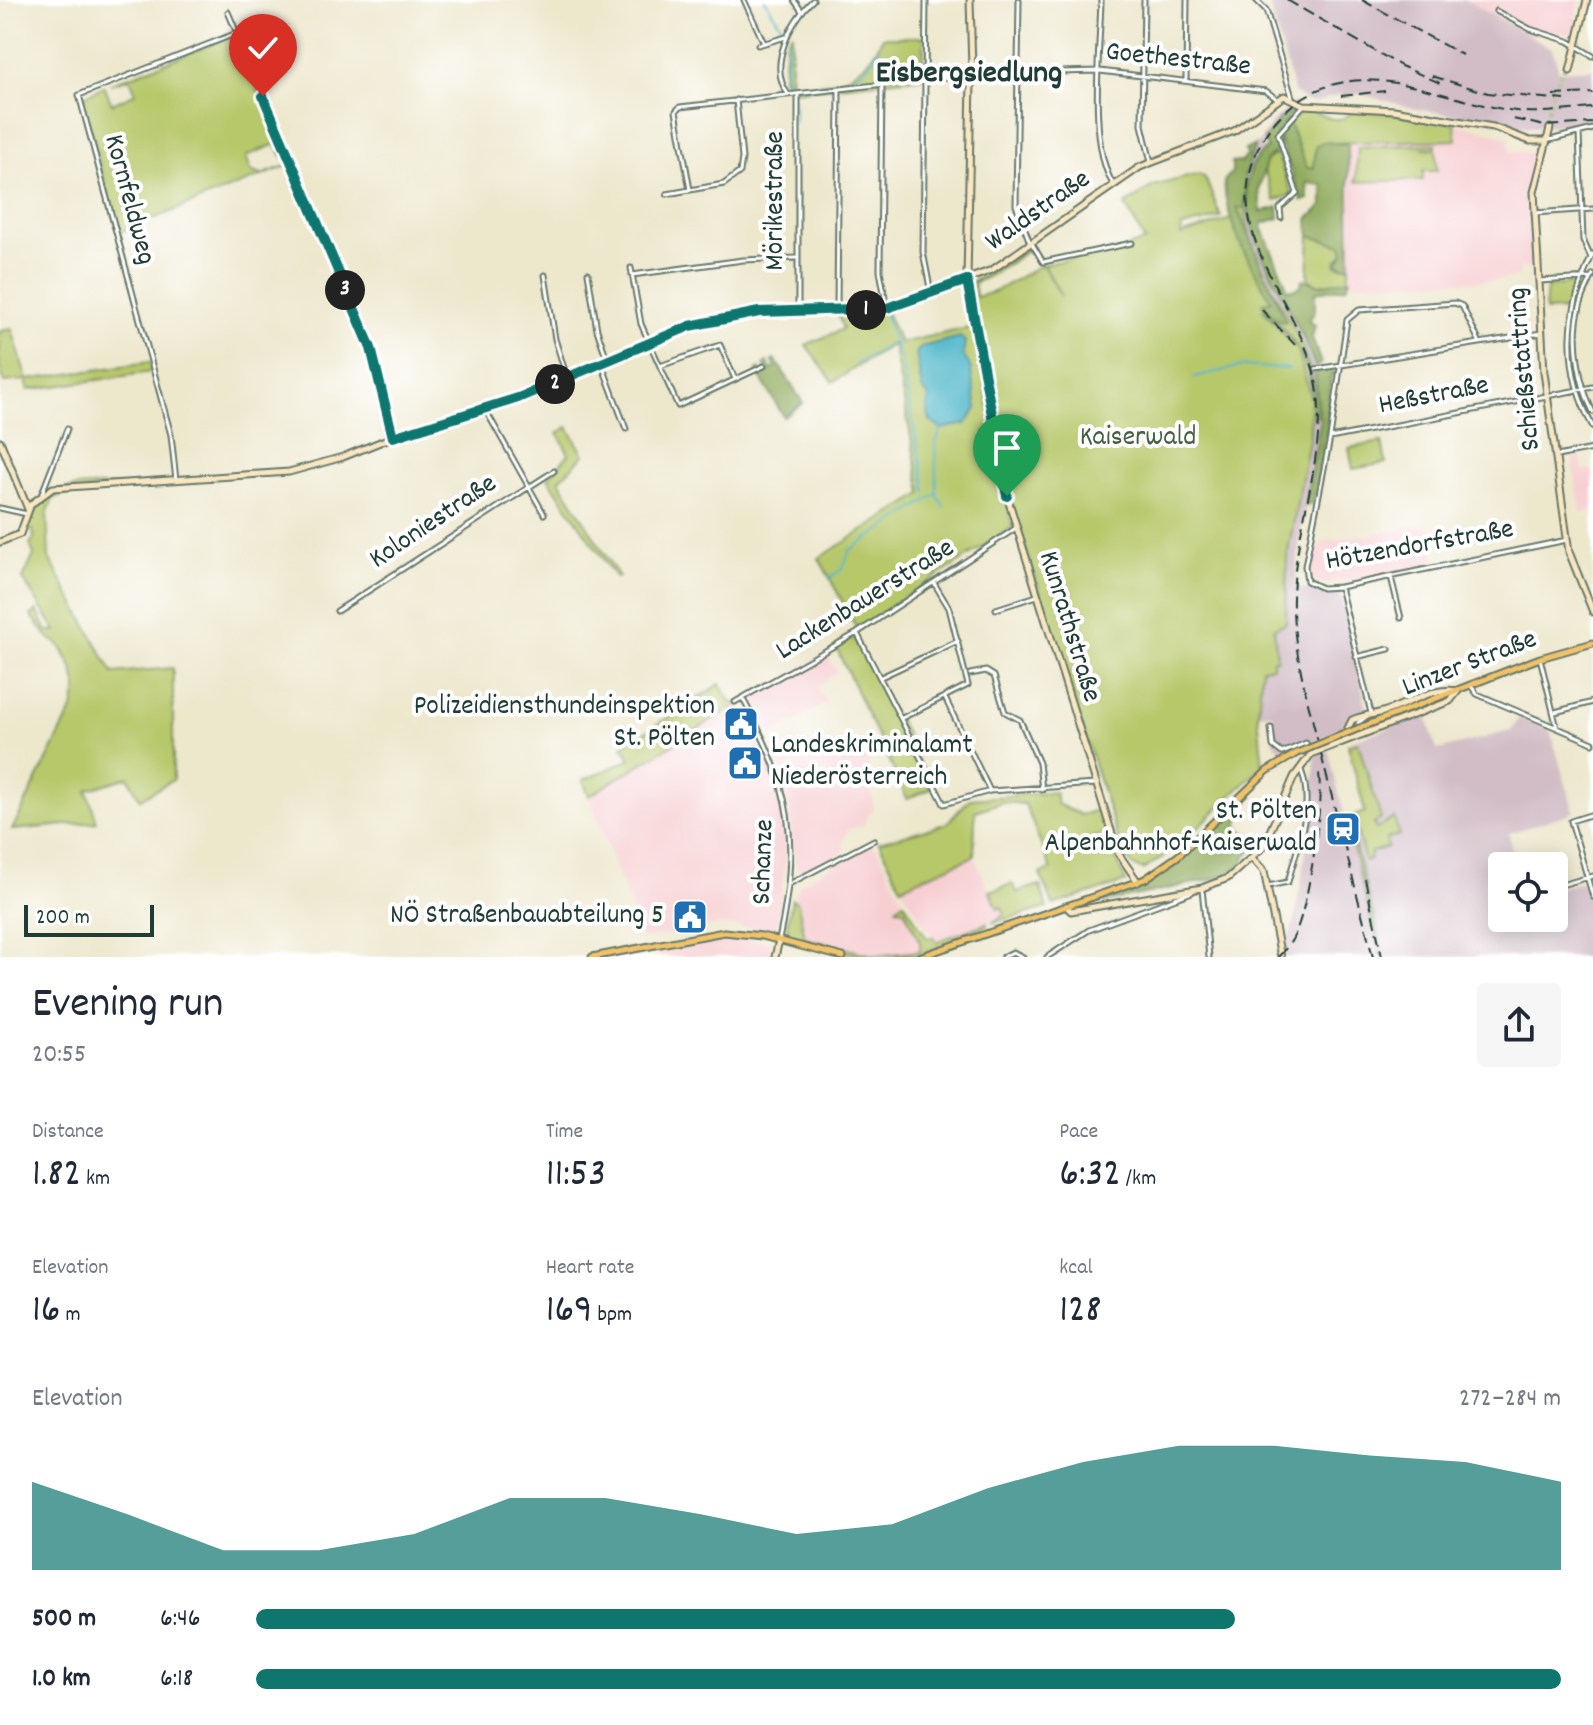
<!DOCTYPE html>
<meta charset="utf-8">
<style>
body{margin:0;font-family:Dekko,sans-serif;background:#f6f6f7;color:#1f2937;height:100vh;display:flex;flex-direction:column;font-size:30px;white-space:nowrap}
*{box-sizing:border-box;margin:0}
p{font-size:26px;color:#747a83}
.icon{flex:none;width:44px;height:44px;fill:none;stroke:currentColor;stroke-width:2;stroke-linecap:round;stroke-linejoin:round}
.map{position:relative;height:957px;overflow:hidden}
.panel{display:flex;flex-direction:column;background:#fff;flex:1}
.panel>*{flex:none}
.tools{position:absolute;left:1488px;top:852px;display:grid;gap:16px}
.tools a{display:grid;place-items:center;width:80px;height:80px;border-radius:8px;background:#fff;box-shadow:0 4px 20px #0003;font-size:40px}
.scale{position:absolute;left:24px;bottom:20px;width:130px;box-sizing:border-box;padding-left:8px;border:4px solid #1f3d34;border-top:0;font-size:22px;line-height:28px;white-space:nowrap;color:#1f3d34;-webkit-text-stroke:6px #fff;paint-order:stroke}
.pin{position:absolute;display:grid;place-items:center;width:68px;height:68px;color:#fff;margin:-82px -34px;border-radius:50% 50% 50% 0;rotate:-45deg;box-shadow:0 0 8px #0007}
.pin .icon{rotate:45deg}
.km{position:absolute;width:40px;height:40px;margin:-20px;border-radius:50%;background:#222;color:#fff;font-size:22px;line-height:40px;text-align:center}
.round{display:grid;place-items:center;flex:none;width:84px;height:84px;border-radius:8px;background:#f6f6f7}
.headline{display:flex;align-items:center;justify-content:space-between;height:136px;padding:0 32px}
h1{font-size:44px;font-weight:600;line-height:60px}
.metrics{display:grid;grid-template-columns:repeat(3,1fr);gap:12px;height:136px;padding:8px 32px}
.metrics div{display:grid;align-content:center}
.metrics b{font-size:40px;font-weight:600}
.metrics small{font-size:22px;font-weight:400}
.metrics p{font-size:22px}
.chart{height:224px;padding:16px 32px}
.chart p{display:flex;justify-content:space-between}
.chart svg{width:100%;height:144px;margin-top:8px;fill:#0f766e;opacity:.7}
ul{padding:0 32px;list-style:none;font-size:26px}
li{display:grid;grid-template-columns:128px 96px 1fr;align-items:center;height:60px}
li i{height:20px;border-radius:10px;background:#0f766e}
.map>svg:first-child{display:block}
</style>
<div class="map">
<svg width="1593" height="957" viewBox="0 0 1593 957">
<rect width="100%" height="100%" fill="#fff"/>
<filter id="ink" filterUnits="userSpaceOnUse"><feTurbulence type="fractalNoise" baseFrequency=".0125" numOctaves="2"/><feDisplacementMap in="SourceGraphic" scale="16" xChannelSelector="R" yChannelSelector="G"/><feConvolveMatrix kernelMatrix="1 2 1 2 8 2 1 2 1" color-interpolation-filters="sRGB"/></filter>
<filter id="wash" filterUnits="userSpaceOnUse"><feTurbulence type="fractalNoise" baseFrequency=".006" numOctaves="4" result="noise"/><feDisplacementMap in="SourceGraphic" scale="32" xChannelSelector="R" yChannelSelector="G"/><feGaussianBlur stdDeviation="1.8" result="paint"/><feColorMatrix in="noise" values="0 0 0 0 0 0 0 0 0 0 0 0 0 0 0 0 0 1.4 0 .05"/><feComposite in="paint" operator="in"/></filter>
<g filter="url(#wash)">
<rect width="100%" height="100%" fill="#ede7cc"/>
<!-- built -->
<path fill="#f7cfd2" d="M1466,0H1579L1573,35L1538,29L1533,37Z
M1455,123L1509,138L1510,152H1533L1527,204L1533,268H1519V277L1491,281L1350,283L1348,144L1455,140Z
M1580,455L1583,471L1593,470V510L1581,512L1572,457Z
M1428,525L1435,563L1337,583L1321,584L1311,579V548L1322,546V542Z
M825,653L838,672L816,686L827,703L769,735L752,703L753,698Z
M738,704L769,759L783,811L786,862L775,931L719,925L642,939L589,796Z
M859,740L866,745L874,811L867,815L864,825L848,829L843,842L845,851L800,873L795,863L790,807L780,766L832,742Z
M869,845L877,849L904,902L897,908H904L920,942V951L876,956L804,938L798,904L794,903L796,891L803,882Z
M974,856L997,908L1002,907L1005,915L936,942L901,887Z
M725,937L767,942L771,946L770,957L649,956Z"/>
<!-- industrial -->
<path fill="#d2bdc6" d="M1268,0H1465L1552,48L1559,71L1593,69V124L1527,127L1417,109L1360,94L1341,97L1340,94L1317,102L1306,101L1295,94Z
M1293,102L1296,104L1271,129L1260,149L1267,148L1255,157L1249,187V214L1258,248L1309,347L1320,394L1318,441L1299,540L1295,588L1340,593L1366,705L1364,712L1348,719L1338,732L1311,742L1309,739L1285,745L1282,750L1274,744L1272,713L1258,714L1262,668L1276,658L1274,628L1286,622L1287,556L1310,436L1311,407L1307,373L1298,350L1261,311L1263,309L1291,335L1302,352L1311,379L1314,419V381L1302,341L1255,250L1244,203L1248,159L1272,122Z
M1426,715L1437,750L1511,731L1519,718L1550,730L1574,812L1509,833L1514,866H1502V918H1554V890L1581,882L1585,885L1593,912V957H1381L1353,847L1379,957H1285L1283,950L1294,924L1313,808L1315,755L1328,750L1345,818L1365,813L1348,747L1351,741Z"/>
<!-- green -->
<path fill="#b7c86b" stroke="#6b8250" stroke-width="2" fill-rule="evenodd" d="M792,32L790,85C834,87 863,79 883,37H924L923,77L792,91L783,79L786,42Z
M233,36L238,40L285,156H282L276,144L246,156L251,171L261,175L289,165L118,233L82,97L104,86L112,104L136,93L130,78L110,84Z
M1307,109L1332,119H1341L1355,111L1379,112L1455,123L1456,140C1435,141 1324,141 1316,145L1314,168H1307L1288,121Z
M1436,144V148H1422L1436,149L1437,171H1423V180L1356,182L1358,147Z
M1277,154L1292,194L1275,201L1264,170L1266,160Z
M1199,174L1205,178L1221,217L1182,227L1181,235L1231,219L1245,253L1272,300L1264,306L1279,320C1272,279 1245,247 1237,206L1245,208C1253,285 1315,328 1317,416L1314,419C1314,371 1300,339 1262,309L1298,350L1311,399L1310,436L1287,556L1286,623L1274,628L1277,659H1273V666L1262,668L1258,714L1263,766L1176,848L1143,870L1133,866L1122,852L1009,495L970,283L1031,246L1061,296L1044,264L1117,251L1145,241L1125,205L1153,186ZM1031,248L1041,265L994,292L976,297L974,283L995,273Z
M1310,236L1342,245L1344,253L1336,261L1337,266H1350L1347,283L1319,285L1308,279Z
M1573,283L1576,287L1567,310L1545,311L1547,287Z
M885,310L900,343L973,327L1013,527L857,629L819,558L922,494L893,344L833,382L806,345L843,329L837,312Z
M12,329L27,380L150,362L152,372L28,390L26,380L4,382L0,368V331Z
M568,427L584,455L559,480L619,577L616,578L548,478L569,454L558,433Z
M1382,442L1386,463L1353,469L1349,448Z
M125,485L65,494L53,499L47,514L49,558L113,673L173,668V780L140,799L128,777L87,790L97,822L12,830L73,708L77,689L73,670L61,647L47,636L31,615L37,611L47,631H56L23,579L34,555L30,544L34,539L33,530L26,528C39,479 83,488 125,485Z
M854,637L896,719L900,721L931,789L907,799L836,647Z
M720,684L731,702L738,704L589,796L583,780L631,759L623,746Z
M1358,742L1381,819L1374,823L1376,829L1394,818L1399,835L1386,839L1388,847L1371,852L1370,860L1365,862L1355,823L1349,824L1377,929L1381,957L1345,819L1365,812L1348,745Z
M1055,792L1057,804L1081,815L1101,809L1108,832L1089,839L1094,858L1114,852L1126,882L1053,905L1040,874L1051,870L1025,804L1002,802L975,811L974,856L901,887L879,842L946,824L970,799Z
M1012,884L1017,892L1040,885L1047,908L992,923L1005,914L1002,907L998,909L990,891Z
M792,899L798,903L805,938L876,956L920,951V942L904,909L896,908L904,902L927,938L934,937L936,942L987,923V926L919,955C877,957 828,955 789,938L787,926Z"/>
<!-- forest -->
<path fill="#91ac5f" stroke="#58744a" stroke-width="2" d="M1294,110L1277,133L1279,148L1266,161L1259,189L1261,212L1278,207L1279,218L1263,223L1262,227L1288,290L1300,287L1303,279L1320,285L1350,279L1346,287L1315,292V311L1309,320L1315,326L1312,338L1321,364L1315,367C1301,313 1206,196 1267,148L1264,140L1280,119Z
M1288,121L1307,168H1314L1316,145L1323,142L1348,144L1350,266L1336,264L1344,253L1342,245L1310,236L1308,219L1323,205V185L1307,183L1308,199L1302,201L1279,138Z
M1255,145L1245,175V208H1237L1286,322C1276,320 1267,312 1263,303L1271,300C1249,263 1226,225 1224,181L1232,172V163L1241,162L1247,155L1245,150Z
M775,359L803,403L784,417L756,370L759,368L764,375L768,372L764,364L767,362L772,370L776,368L772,360Z
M1333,370L1335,374L1331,376L1327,428L1313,503L1305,506L1320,423L1315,371Z
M1252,787C1253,802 1237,812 1238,827L1259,842L1244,858V863L1223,877L1087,906L1152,881L1185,855Z"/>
<!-- water -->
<path fill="#4bb5c9" stroke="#35797e" stroke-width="2" d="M960,337L965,341L963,355L970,366L977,409L966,424L941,429L930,421L927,408L929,397L922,389L916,353L921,347Z"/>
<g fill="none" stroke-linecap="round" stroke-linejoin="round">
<!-- stream -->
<path stroke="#4bb5c9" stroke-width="2" d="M765,0L786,33
M788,40L785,78L792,88C833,83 858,89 880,48
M794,123V98
M884,312L901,360L926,492
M856,364L892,343
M1194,377L1243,366L1289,369
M937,494L944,507
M830,578L843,568L850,550L937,494L935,445L941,429"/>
</g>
</g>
<g filter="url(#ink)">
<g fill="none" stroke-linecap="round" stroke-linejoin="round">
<!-- secondary-tunnel -->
<path stroke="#c4c5ae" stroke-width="5" stroke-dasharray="5 2.5" stroke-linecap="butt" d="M1550,128L1570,71"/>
<defs>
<path id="street" d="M744,0L764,43
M794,0L801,10
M926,0L923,252L931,293
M1019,0L1016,205L1030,243
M1101,0C1100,49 1088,144 1113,184
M1144,0L1142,125L1151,162
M1256,0L1266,10L1292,97
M1496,11L1530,29L1568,41L1593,56
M228,12L368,341L393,436
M758,45L786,37
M976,74L1100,71L1266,91L1277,99
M1186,79L1187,0
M882,84L880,271L887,308
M788,94C767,66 791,20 813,0
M1579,133L1583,240L1591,258
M1546,141L1593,129
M690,190L676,111L680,107L965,75
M667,194L724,184L740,172L742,158L736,100
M1534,213L1593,209
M1281,218L1280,208L1297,193L1278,134L1304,105
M1031,242L1043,262L1132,243
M1593,254C1565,310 1562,371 1593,427
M631,268L641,324L678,406L764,366
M588,273L597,330L607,359
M545,275L555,339L567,378
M632,275L743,260L796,258
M1593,275C1588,287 1581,298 1579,311C1572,340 1579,385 1593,412
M1539,281L1591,278
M798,310V94
M837,310L839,90
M1479,341L1462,306L1455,303L1359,310L1347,320L1330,438L1305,566L1307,581L1322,588L1340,587L1567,540
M601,362L626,429
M660,366L720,345L735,379
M1316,369L1542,333
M485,409L544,514
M1330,438L1593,387
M1557,456L1593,449
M176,480L171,435L79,95L237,33
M42,493L67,429
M0,508L27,514
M1391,577L1401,618
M1340,587L1371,713L1358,723V735
M996,609L1037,596
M337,611L554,471
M857,633L944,804L990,791L1096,784
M1356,657L1389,649
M1540,658L1557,728
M970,674L986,671L994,676L1005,712L1020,720L1039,763L1042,790
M881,677L958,641
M1471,686L1477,694L1593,743
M945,698L990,791
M743,699C792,789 800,839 779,940
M735,702L857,633L1016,528
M1555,712L1593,702
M902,718L968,685L949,608L934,583
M1271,728L1273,746L1282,753L1306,743L1308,747
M1593,814L1571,821L1593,897
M789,884L874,840
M1268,886L1288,882C1297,847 1315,806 1301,770
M1554,887L1593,876
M1202,889L1209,957
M1003,957L1013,952L1023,957
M1047,957L1089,930L1192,892"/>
<path id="secondary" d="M970,0L972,69
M1570,71L1587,0
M971,81L967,280L1007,496L1118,853L1138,882
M971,81L965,75L972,69
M971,81L976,76L972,69
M1550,128L1534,192L1544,372L1569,552L1593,612
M0,441L28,509
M0,542L20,534L31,504L53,488L289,472L343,457L417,427L518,398L690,326L759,312L859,310L898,305L992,270L1140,167L1234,131L1284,96L1304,105L1394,110L1493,127L1530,141H1546
M1344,736L1352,720C1363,715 1372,715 1383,712C1407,705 1433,686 1457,691
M1253,859L1264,871L1281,957
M1066,906L1071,911L1202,888L1228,878L1263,847L1294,777L1311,754L1450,701L1458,691
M775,957L779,940"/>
<path id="primary" d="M1362,727L1540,658L1593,643
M592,957L724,932L762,936L843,957
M919,957L1145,879L1178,856L1267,771"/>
</defs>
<!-- street casing -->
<use href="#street" stroke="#677869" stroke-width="7"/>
<!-- secondary casing -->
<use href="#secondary" stroke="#677869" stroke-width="9"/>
<!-- primary casing -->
<use href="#primary" stroke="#677869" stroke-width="9"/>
<!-- street -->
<use href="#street" stroke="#fff" stroke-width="3"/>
<!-- secondary -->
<use href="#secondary" stroke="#f9e7c3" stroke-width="5"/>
<!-- primary -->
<use href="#primary" stroke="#f1c369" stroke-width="5"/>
<!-- rail -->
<path stroke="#1f3d34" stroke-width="2" stroke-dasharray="12 6" stroke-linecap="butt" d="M1287,0L1401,66L1440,83
M1362,0L1462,55
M1432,76L1488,93L1565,100
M1553,95L1593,93
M1341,96L1385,91
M1513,119L1545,126L1593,123
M1262,310L1299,349
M1365,879L1382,957
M1278,957C1287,948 1295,938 1298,926C1310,893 1323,808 1319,773
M1373,957C1356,891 1339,824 1322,758C1310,709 1295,660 1293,610C1291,537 1325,465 1318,394C1309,309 1218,241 1257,151C1266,129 1283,110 1304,97C1370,57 1441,100 1509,110C1537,115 1565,110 1593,108"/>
<defs>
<path id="primary-bridge" d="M1267,771L1297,753L1362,727"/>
</defs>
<!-- primary-bridge casing -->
<use href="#primary-bridge" stroke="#677869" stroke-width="9" stroke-linecap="butt"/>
<!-- primary-bridge -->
<use href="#primary-bridge" stroke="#f1c369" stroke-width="5"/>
</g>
</g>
<g fill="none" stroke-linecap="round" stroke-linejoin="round" filter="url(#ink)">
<defs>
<path id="route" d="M263,96L371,348L393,437L518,398L690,326L759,312L887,308L967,280L1007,496"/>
</defs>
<!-- route casing -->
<use href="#route" stroke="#fff" stroke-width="16"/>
<!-- route -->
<use href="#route" stroke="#0f766e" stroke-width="10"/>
</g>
<!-- icons -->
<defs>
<symbol id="civic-square" viewBox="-11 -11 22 22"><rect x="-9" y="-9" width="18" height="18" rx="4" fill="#1f6fb2" stroke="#fff"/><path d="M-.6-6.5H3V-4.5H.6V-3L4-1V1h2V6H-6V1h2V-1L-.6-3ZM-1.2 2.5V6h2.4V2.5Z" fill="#fff"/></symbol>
<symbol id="station-square" viewBox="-11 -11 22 22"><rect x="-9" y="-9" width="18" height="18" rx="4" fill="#1f6fb2" stroke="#fff"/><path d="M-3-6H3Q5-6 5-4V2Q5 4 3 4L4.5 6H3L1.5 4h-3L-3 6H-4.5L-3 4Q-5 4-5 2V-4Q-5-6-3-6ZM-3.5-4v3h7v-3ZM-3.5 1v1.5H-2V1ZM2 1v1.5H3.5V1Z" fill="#fff"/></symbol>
</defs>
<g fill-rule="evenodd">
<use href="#civic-square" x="721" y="704" width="40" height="40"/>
<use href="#civic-square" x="725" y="743" width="40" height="40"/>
<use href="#station-square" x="1323" y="809" width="40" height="40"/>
<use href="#civic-square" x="670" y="897" width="40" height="40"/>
</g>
<g text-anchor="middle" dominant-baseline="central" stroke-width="8" stroke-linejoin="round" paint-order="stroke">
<!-- street labels -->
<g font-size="28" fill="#1f3d34" stroke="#fff">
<text transform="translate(1178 61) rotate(6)">Goethestraße</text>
<text transform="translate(128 200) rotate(75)">Kornfeldweg</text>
<text transform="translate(777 201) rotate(-90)">Mörikestraße</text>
<text transform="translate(1039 212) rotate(-35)">Waldstraße</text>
<text transform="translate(1526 369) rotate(-95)">Schießstattring</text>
<text transform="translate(1434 397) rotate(-11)">Heßstraße</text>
<text transform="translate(434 523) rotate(-34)">Koloniestraße</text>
<text transform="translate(1420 547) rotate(-10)">Hötzendorfstraße</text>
<text transform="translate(866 601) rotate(-32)">Lackenbauerstraße</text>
<text transform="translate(1068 627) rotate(73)">Kunrathstraße</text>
<text transform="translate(1470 665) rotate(-21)">Linzer Straße</text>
<text transform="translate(765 862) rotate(-88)">Schanze</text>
</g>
<!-- park labels -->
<g font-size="28" fill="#456042" stroke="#fff">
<text x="1138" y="439">Kaiserwald</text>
</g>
<!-- poi labels -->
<g font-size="28" fill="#1f3d34" stroke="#fff" text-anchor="end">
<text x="715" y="708">Polizeidiensthundeinspektion<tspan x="715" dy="32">St. Pölten</tspan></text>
<text x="771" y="747" text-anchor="start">Landeskriminalamt<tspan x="771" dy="32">Niederösterreich</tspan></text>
<text x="1317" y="813">St. Pölten<tspan x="1317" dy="32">Alpenbahnhof-Kaiserwald</tspan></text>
<text x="664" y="917">NÖ Straßenbauabteilung 5</text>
</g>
<!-- quarter labels -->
<g font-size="32" font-weight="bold" fill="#1f3d34" stroke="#fff">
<text x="969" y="75">Eisbergsiedlung</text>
</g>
</g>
</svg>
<div class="tools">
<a><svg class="icon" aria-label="locate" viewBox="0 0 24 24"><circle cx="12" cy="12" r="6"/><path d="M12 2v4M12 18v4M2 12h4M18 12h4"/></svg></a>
</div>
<div class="scale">200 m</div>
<div class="pin" style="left:1007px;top:496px;background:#1e9e55"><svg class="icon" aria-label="arrive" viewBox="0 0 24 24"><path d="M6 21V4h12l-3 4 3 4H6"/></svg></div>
<div class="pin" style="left:263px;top:96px;background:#d93025"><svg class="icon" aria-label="check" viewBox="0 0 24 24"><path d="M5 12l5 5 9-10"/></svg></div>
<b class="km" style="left:866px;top:310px">1</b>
<b class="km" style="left:555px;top:384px">2</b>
<b class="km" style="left:345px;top:290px">3</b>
</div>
<section class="panel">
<div class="headline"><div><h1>Evening run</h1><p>20:55</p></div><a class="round"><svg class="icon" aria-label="share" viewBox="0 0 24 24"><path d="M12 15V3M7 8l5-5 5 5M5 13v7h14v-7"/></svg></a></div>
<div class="metrics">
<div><p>Distance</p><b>1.82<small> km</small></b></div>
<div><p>Time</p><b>11:53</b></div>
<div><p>Pace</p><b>6:32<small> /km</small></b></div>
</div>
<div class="metrics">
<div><p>Elevation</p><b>16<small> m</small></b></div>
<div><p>Heart rate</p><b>169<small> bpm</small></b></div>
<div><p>kcal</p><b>128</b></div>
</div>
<div class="chart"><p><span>Elevation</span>272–284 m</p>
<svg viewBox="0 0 160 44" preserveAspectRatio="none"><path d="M0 44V17L10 27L20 38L30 38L40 33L50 22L60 22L70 27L80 33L90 30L100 19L110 11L120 6L130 6L140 9L150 11L160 17V44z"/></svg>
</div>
<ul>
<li><b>500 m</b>6:46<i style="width:75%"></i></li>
<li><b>1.0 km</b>6:18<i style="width:100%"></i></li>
</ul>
</section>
